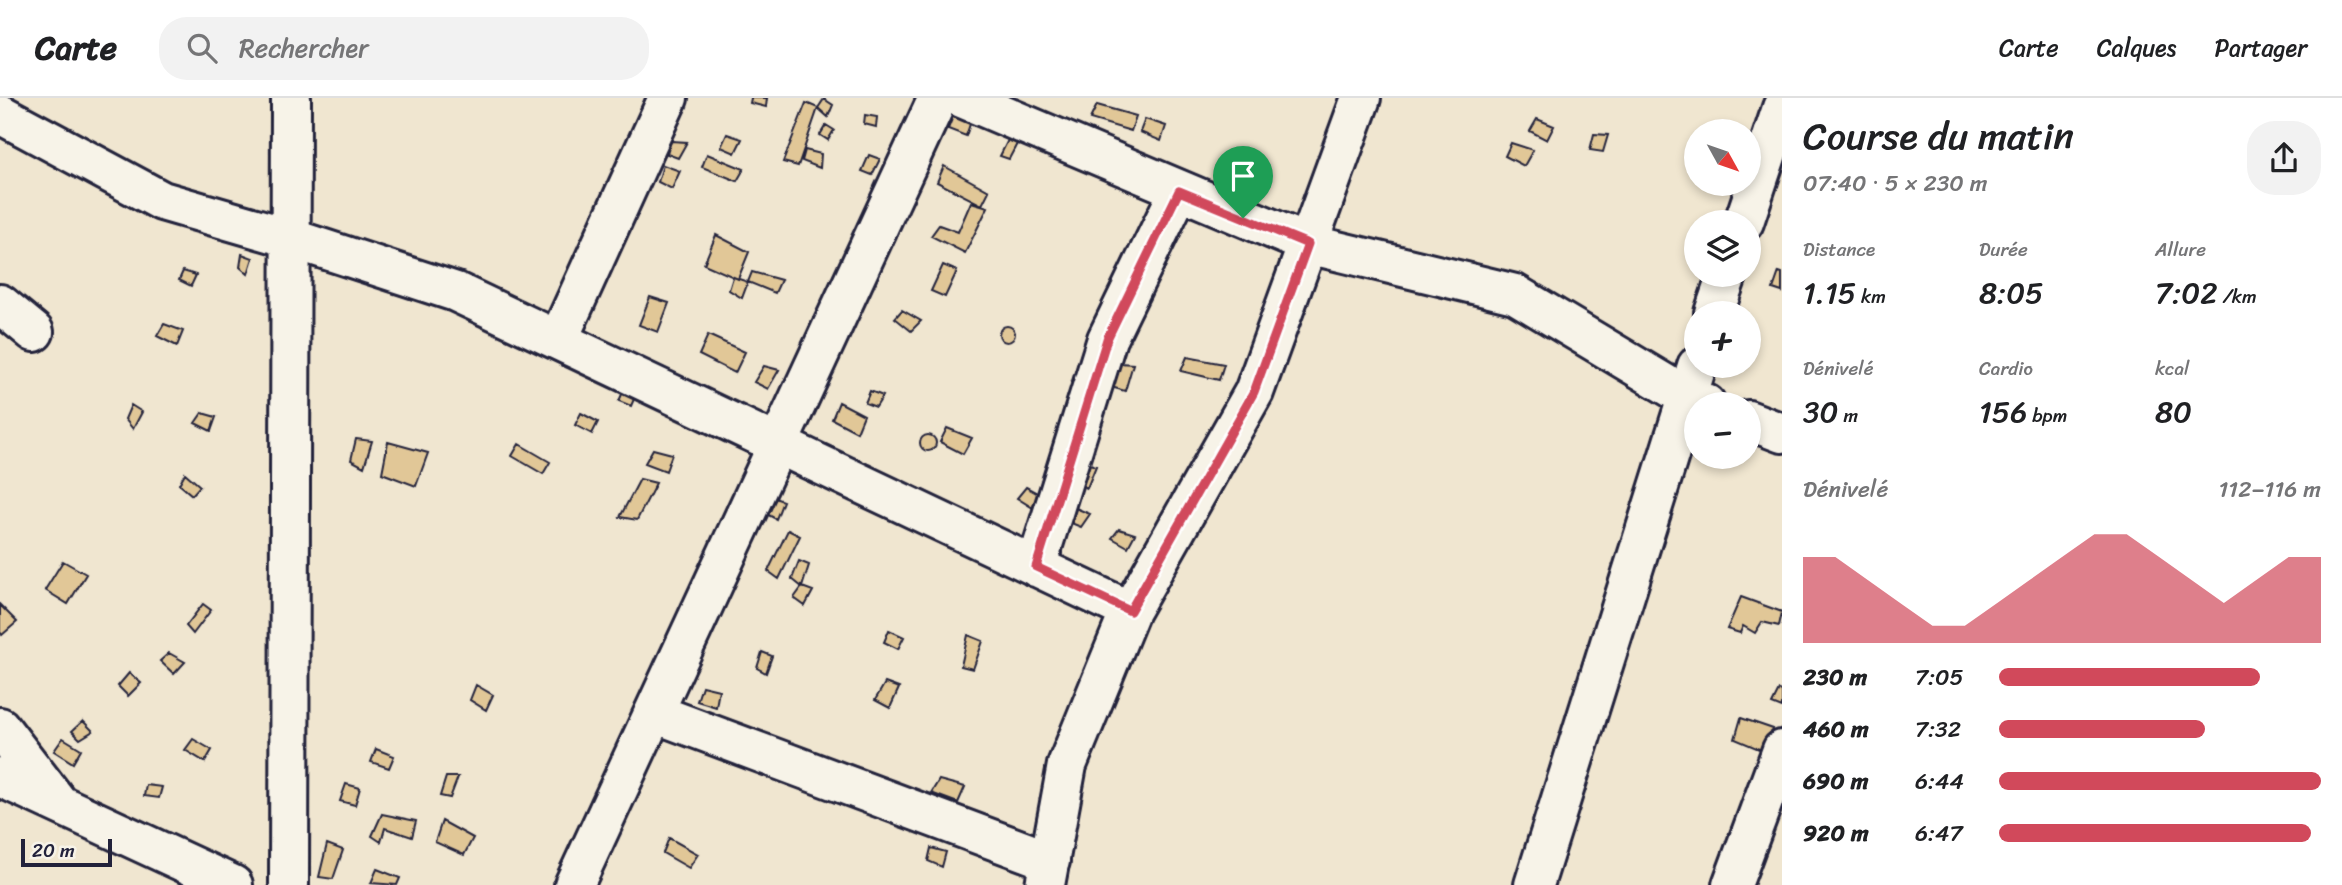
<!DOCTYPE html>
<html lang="fr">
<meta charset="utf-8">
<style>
body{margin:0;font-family:Sriracha,sans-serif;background:#f2f2f2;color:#202124;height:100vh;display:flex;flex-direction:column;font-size:26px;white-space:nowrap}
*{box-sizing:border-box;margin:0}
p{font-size:23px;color:#757577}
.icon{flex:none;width:38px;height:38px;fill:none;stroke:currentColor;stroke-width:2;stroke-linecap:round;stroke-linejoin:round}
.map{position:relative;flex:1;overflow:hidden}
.drawer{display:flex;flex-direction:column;background:#fff;width:560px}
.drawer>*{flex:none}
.needle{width:46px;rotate:130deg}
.fabs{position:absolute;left:1684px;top:21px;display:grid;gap:14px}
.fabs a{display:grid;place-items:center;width:77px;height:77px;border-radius:50%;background:#fff;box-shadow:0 4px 10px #0003;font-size:35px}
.scale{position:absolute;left:21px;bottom:18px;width:91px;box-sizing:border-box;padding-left:7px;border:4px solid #22223b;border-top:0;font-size:19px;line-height:24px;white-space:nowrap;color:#22223b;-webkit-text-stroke:5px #f7f3e8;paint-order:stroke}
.pin{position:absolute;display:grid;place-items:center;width:60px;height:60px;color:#fff;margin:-72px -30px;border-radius:50% 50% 50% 0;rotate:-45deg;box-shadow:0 0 7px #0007}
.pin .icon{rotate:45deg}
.round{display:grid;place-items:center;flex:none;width:74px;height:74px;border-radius:28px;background:#f2f2f2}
.summary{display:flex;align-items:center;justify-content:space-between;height:119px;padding:0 21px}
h1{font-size:38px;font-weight:600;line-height:52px}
.stats{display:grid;grid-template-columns:repeat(3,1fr);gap:10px;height:119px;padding:7px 21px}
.stats div{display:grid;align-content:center}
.stats b{font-size:30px;font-weight:600}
.stats small{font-size:19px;font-weight:400}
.stats p{font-size:19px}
.chart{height:196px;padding:14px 21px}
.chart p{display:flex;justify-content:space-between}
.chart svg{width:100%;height:126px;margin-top:7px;fill:#d1495b;opacity:.7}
ul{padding:0 21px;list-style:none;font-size:23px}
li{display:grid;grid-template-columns:112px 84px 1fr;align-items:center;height:52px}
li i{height:18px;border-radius:9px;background:#d1495b}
header{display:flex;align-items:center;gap:42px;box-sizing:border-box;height:98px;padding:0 35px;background:#fff;border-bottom:2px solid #e0e0e0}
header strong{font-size:33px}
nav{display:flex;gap:38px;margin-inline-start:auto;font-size:24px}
.search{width:490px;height:63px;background:#f2f2f2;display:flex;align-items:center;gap:18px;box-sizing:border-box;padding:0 24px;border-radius:28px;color:#757577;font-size:26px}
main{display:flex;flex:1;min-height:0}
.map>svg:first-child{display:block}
</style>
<header>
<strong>Carte</strong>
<div class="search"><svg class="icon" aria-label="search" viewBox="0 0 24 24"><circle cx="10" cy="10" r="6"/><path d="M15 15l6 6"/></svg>Rechercher</div>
<nav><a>Carte</a><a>Calques</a><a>Partager</a></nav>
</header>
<main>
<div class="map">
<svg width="1782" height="787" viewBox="0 0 1782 787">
<rect width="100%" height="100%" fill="#f0e6d0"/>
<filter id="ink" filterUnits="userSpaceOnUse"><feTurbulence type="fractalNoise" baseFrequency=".0143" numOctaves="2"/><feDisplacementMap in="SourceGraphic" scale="14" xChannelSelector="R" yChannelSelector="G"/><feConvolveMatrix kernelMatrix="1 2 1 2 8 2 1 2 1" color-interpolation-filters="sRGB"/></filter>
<g filter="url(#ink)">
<!-- building -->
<path fill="#e1c797" stroke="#22223b" stroke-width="2" d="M751,0H767L766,9L750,5Z
M824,1L833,7L828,19L818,10Z
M806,5L818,10L798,68L783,64Z
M1097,7L1136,18L1131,33L1090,21Z
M954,16L971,23L966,38L948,31Z
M865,17L877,19L876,29L864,26Z
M1145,21L1166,28L1161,43L1140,34Z
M1537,21L1554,28L1547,42L1530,33Z
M826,27L834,32L828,42L820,37Z
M727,36L742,41L735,55L721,49Z
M1594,36L1608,37L1603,54L1590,52Z
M1009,40L1019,42L1009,61L1000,58Z
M671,43L687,44L678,60L667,56Z
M1511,45L1533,52L1524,68L1505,58Z
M805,52L821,56L820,70L802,63Z
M707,56L744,71L737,83L702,69Z
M869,57L880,61L872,77L862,73Z
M663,67L680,73L672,91L658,84Z
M944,68L989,93L982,107L937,84Z
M971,104L988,109L965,155L931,138L939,127L958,134Z
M716,137L749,154L738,181L704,166Z
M242,156L253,160L248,176L240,169Z
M943,167L957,173L945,199L931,193Z
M183,173L196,177L191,188L179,182Z
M752,174L781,182L775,195L748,184Z
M1779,174L1782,175V194L1773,191Z
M733,179L748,184L742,200L729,192Z
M650,199L669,205L658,234L639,227Z
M902,212L921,223L911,233L895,220Z
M164,226L183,233L177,248L157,238Z
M999 236a8 8 0 1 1 16 0a8 8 0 1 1-16 0Z
M708,237L745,254L735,275L699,257Z
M1187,259L1224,266L1219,282L1181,273Z
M1119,265L1133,266L1125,293L1111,289Z
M764,268L779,272L768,291L754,284Z
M630,278L643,280L631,308L619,303Z
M870,293L883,298L876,309L865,305Z
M839,304L864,317L857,334L832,321Z
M131,307L142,314L133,331L125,321Z
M202,315L216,319L211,333L195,325Z
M581,315L598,324L592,336L575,327Z
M947,330L972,340L963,356L940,344Z
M920 345a8 8 0 1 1 16 0a8 8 0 1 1-16 0Z
M356,341L372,343L364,369L351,362Z
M388,344L428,355L416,388L382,375Z
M519,346L550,364L543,376L512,358Z
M653,351L672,356L666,373L645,365Z
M1083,364L1096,368L1087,390L1079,386Z
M185,375L200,388L192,397L179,386Z
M640,381L656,385L637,422L620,419Z
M1026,389L1048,401L1041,415L1017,400Z
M769,398L783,403L776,421L761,413Z
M1073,409L1090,416L1081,429L1066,423Z
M1119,431L1135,436L1128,449L1112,440Z
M788,432L800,438L779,481L768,473Z
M63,463L86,476L68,506L45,492Z
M799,463L809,467L802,489L792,481Z
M802,489L813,493L805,508L794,500Z
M1741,499L1782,514L1779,528L1762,524L1755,535L1743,528L1740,535L1727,531Z
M203,506L211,512L193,536L186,528Z
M0,507L17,524L2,537L0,534Z
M889,532L904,539L898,551L884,544Z
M968,537L983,543L973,571L961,568Z
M762,554L772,558L766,575L757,570Z
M169,555L185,564L174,576L160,563Z
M129,575L141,585L128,598L118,588Z
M885,585L899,590L890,610L875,602Z
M476,587L493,597L486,612L470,602Z
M702,588L719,592L716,609L697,603Z
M1779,592L1782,593V610L1772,606Z
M1741,620L1773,631L1766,654L1735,641Z
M83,623L93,633L80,641L72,633Z
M63,640L81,651L73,665L54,653Z
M193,641L212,652L205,664L185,652Z
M376,651L394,658L389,670L371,664Z
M446,679H458L450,700L440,698Z
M939,682L965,689L958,705L931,695Z
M346,686L360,690L355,707L340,703Z
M146,687L162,689L159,700L144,698Z
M382,716L416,723L412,739L385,730L381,744L372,738Z
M442,723L473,740L464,757L435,744Z
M669,740L698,756L689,770L663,755Z
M327,746L343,752L333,781L319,779Z
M931,750L946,754L942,769L928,763Z
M377,771L400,780L397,787L371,785Z"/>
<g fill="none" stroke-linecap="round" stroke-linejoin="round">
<defs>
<path id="minor" d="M962,0L1308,146L1515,196L1687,299L1706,306
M0,16L162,103L290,140L456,194L1130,513
M1744,124L1782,10
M0,206L34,234
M1714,215L1727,177
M558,242L668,0
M1748,322L1782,335
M1036,469L1107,241L1179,93
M654,615L1050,763
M0,629L56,702
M0,679L233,787
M574,787L938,0
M1045,787L1067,667L1130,513L1254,294L1361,0
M1534,787L1697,268
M1732,787L1782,652"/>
<path id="major" d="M289,787L291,0"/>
</defs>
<!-- minor casing -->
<use href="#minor" stroke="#22223b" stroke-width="44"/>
<!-- major casing -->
<use href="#major" stroke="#22223b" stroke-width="44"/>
<!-- minor -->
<use href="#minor" stroke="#f7f3e8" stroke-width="38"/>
<!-- major -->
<use href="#major" stroke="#f7f3e8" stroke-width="38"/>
</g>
</g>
<g fill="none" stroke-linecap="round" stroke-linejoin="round" filter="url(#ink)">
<defs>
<path id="route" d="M1179,93L1308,146L1254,294L1130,513L1036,469L1107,241Z"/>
</defs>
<!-- route casing -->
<use href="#route" stroke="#fff" stroke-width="14"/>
<!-- route -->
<use href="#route" stroke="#d1495b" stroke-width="9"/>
</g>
</svg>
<div class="fabs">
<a><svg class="needle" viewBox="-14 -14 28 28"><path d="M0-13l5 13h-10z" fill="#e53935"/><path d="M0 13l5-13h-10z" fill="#757577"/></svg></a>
<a><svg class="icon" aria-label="layers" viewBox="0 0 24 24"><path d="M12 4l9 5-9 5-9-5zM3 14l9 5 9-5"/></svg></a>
<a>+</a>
<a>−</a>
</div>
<div class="scale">20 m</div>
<div class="pin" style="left:1243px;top:120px;background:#1e9e55"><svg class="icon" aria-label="arrive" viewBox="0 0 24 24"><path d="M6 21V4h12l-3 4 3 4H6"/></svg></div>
</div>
<section class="drawer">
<div class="summary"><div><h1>Course du matin</h1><p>07:40 · 5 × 230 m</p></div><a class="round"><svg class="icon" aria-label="share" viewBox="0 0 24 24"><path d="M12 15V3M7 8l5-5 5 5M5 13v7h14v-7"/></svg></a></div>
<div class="stats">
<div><p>Distance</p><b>1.15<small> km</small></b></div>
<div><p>Durée</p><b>8:05</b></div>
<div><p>Allure</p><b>7:02<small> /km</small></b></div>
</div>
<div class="stats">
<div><p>Dénivelé</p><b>30<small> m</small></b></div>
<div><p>Cardio</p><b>156<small> bpm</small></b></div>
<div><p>kcal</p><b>80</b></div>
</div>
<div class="chart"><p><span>Dénivelé</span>112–116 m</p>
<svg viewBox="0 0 160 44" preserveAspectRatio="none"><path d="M0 44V14L10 14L20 22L30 30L40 38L50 38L60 30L70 22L80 14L90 6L100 6L110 14L120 22L130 30L140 22L150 14L160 14V44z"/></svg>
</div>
<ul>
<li><b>230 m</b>7:05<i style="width:81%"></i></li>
<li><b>460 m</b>7:32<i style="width:64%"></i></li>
<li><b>690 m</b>6:44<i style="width:100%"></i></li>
<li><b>920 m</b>6:47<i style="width:97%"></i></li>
</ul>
</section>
</main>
